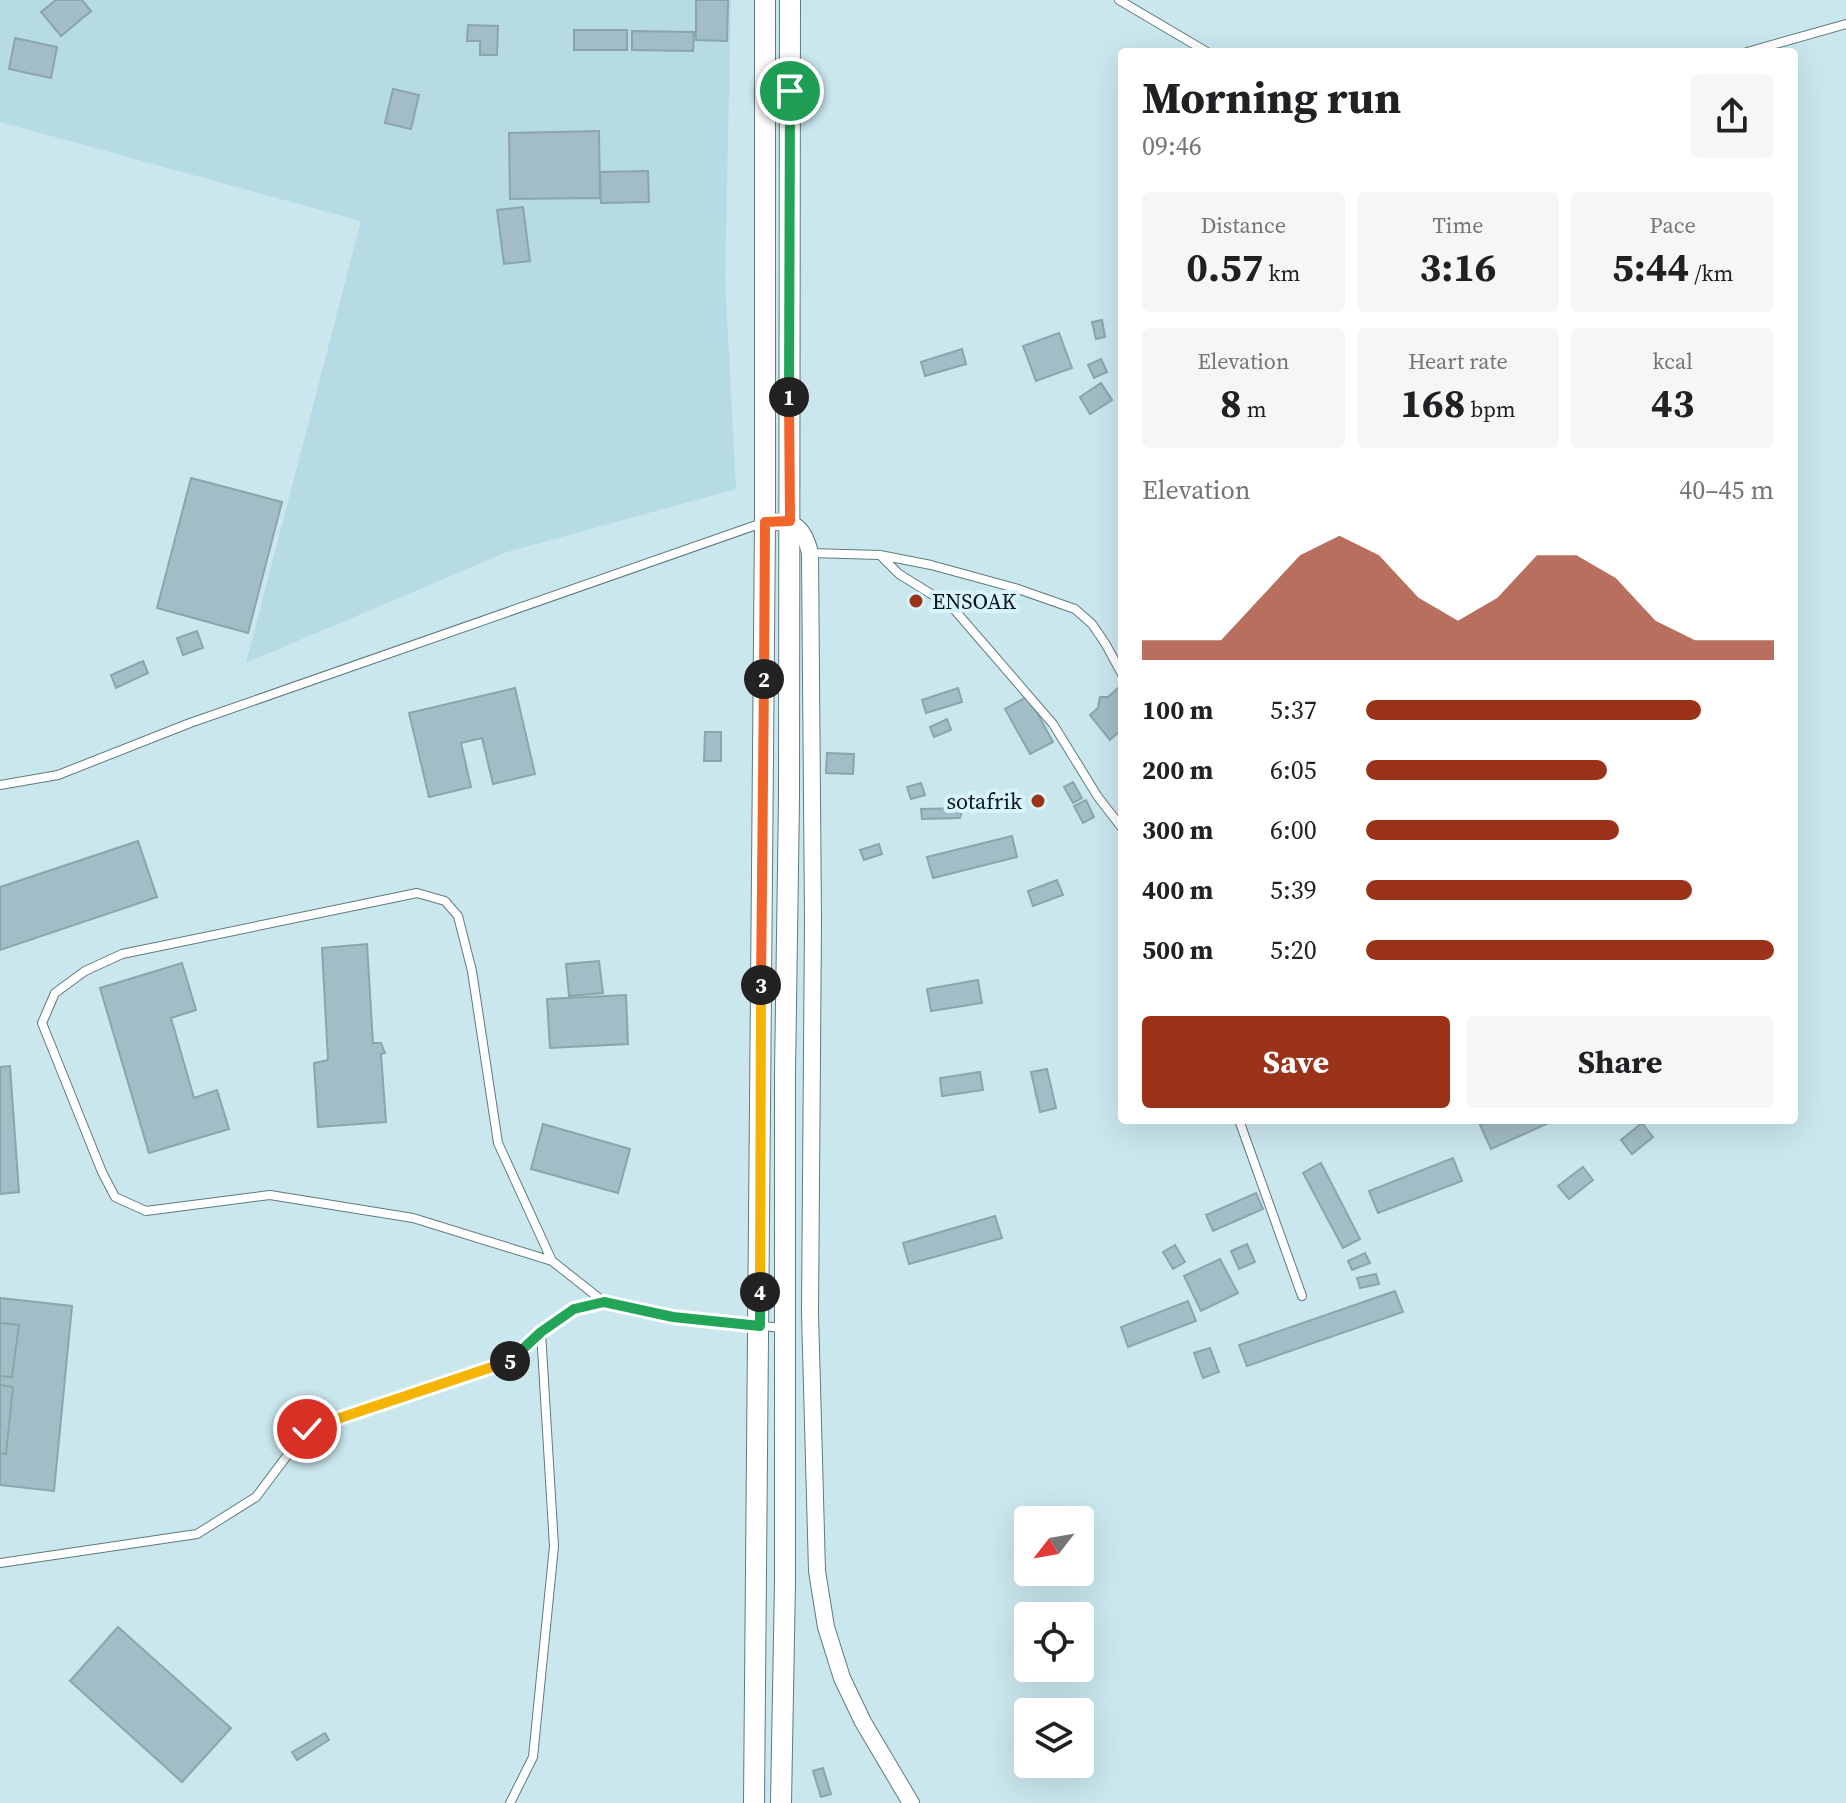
<!DOCTYPE html>
<meta charset="utf-8">
<style>
body{margin:0;font-family:"Source Serif 4",serif;background:#f6f6f6;color:#202124;height:100vh;display:flex;flex-direction:column;font-size:30px;white-space:nowrap}
*{box-sizing:border-box;margin:0}
p{font-size:26px;color:#757577}
.icon{flex:none;width:44px;height:44px;fill:none;stroke:currentColor;stroke-width:2;stroke-linecap:round;stroke-linejoin:round}
.map{position:relative;flex:1;overflow:hidden}
.drawer{position:absolute;left:1118px;top:48px;width:680px;height:1076px;display:flex;flex-direction:column;background:#fff;border-radius:8px;box-shadow:0 8px 32px #0002}
.drawer>*{flex:none}
.needle{width:52px;rotate:239deg}
.controls{position:absolute;left:1014px;top:1506px;display:grid;gap:16px}
.controls a{display:grid;place-items:center;width:80px;height:80px;border-radius:8px;background:#fff;box-shadow:0 8px 32px #0002;font-size:40px}
.pin{position:absolute;display:grid;place-items:center;width:68px;height:68px;color:#fff;margin:-34px;border:4px solid #fff;border-radius:50%;box-shadow:0 2px 8px #0007}
.km{position:absolute;width:40px;height:40px;margin:-20px;border-radius:50%;background:#222;color:#fff;font-size:22px;line-height:40px;text-align:center}
.round{display:grid;place-items:center;flex:none;width:84px;height:84px;border-radius:8px;background:#f6f6f6}
.overview{display:flex;align-items:center;justify-content:space-between;height:136px;padding:0 24px}
h1{font-size:44px;font-weight:700;line-height:60px}
.figures{display:grid;grid-template-columns:repeat(3,1fr);gap:12px;height:136px;padding:8px 24px}
.figures div{display:grid;align-content:center;border-radius:8px;background:#f6f6f6;text-align:center}
.figures b{font-size:40px;font-weight:700}
.figures small{font-size:22px;font-weight:400}
.figures p{font-size:22px}
.chart{height:224px;padding:16px 24px}
.chart p{display:flex;justify-content:space-between}
.chart svg{width:100%;height:144px;margin-top:8px;fill:#9b331a;opacity:.7}
.cta{display:flex;gap:16px;margin-top:auto;padding:16px 24px}
.cta a{flex:1;height:92px;border-radius:8px;background:#9b331a;color:#fff;font-size:32px;font-weight:700;line-height:92px;text-align:center}
.cta a+a{background:#f6f6f6;color:#202124}
ul{padding:0 24px;list-style:none;font-size:26px}
li{display:grid;grid-template-columns:128px 96px 1fr;align-items:center;height:60px}
li i{height:20px;border-radius:10px;background:#9b331a}
.map>svg:first-child{display:block}
</style>
<div class="map">
<svg width="1846" height="1803" viewBox="0 0 1846 1803">
<rect width="100%" height="100%" fill="#cae7ee"/>
<!-- built -->
<path fill="#b6dbe5" d="M0,0H731L725,279L736,489L507,552L246,663L361,221L0,122Z"/>
<!-- building -->
<path fill="#a2bdc5" stroke="#8aa5ac" stroke-width="2" d="M56,0H82L91,11L61,36L41,12Z
M696,0H728L727,41L696,40Z
M468,25L498,26L497,55H480V41H467Z
M574,30H627V50H574Z
M632,31L694,32L693,51L632,50Z
M15,38L57,47L51,78L9,69Z
M393,89L419,95L411,129L385,123Z
M599,131L600,198L510,199L509,133Z
M648,171L649,202L601,203L600,172Z
M523,207L530,261L504,264L497,210Z
M1102,320L1105,337L1096,339L1092,322Z
M1059,333L1072,368L1036,381L1023,346Z
M962,349L966,364L925,376L921,362Z
M1101,359L1107,372L1094,378L1088,365Z
M1101,383L1112,400L1090,414L1080,397Z
M191,478L282,502L248,633L157,608Z
M197,631L203,648L183,655L177,638Z
M143,661L148,673L116,688L111,675Z
M515,688L535,774L493,784L482,738L461,743L471,787L429,797L409,713Z
M958,688L962,702L926,713L922,700Z
M1118,688L1122,694V729L1110,740L1090,715L1098,708L1100,697H1108Z
M1028,696L1053,742L1030,754L1005,709Z
M947,719L951,730L934,737L930,727Z
M705,732H721V761H704Z
M827,753L854,754L853,774L826,773Z
M1073,782L1082,798L1073,803L1064,787Z
M921,783L925,795L911,799L907,787Z
M1086,800L1094,817L1083,823L1074,806Z
M963,808L960,818L922,819L921,809Z
M1012,836L1017,857L933,878L927,857Z
M138,841L157,897L0,950V887Z
M879,844L882,854L864,860L860,850Z
M1057,880L1063,895L1033,906L1028,891Z
M367,944L373,1043H381L385,1053L381,1054L386,1122L318,1127L314,1063L328,1060L322,948Z
M599,961L603,993L569,996L566,964Z
M182,963L196,1010L171,1018L194,1098L217,1090L229,1129L149,1153L100,988Z
M978,980L982,1003L931,1011L927,989Z
M626,995L628,1044L550,1048L547,999Z
M10,1066L19,1192L0,1194V1067Z
M1047,1069L1056,1108L1040,1112L1031,1072Z
M980,1072L983,1090L942,1096L940,1078Z
M1492,1120H1555L1491,1149L1480,1125Z
M1642,1123L1653,1137L1632,1154L1621,1140Z
M543,1124L630,1149L618,1193L531,1169Z
M1453,1158L1462,1181L1378,1213L1369,1191Z
M1321,1163L1360,1239L1343,1248L1303,1173Z
M1583,1167L1593,1180L1569,1199L1558,1186Z
M1256,1193L1263,1209L1213,1231L1206,1215Z
M995,1216L1002,1238L909,1264L903,1243Z
M1247,1244L1255,1262L1239,1269L1231,1251Z
M1175,1245L1185,1262L1173,1269L1163,1252Z
M1365,1253L1370,1263L1352,1270L1348,1261Z
M1220,1259L1238,1293L1201,1311L1184,1276Z
M1376,1274L1379,1284L1360,1288L1357,1278Z
M1395,1291L1403,1312L1247,1366L1239,1345Z
M0,1298L72,1306L54,1491L0,1485V1453L6,1454L13,1387L0,1385V1376L12,1377L19,1325L0,1323Z
M1188,1301L1196,1321L1128,1347L1121,1327Z
M0,1323L19,1325L12,1377L0,1376Z
M1210,1348L1219,1372L1203,1378L1194,1353Z
M0,1385L13,1387L6,1454L0,1453Z
M118,1627L231,1728L182,1782L70,1681Z
M325,1733L329,1740L297,1760L292,1752Z
M823,1768L831,1794L821,1797L813,1771Z"/>
<g fill="none" stroke-linecap="round" stroke-linejoin="round">
<defs>
<path id="service" d="M1119,0L1207,52
M1747,52L1846,24
M810,553L880,555L931,565L1015,588L1075,609L1092,624L1105,643L1122,674
M880,555L899,574L952,607L1053,724L1098,797L1122,828
M0,785L58,775L190,723L765,522
M1239,1120L1302,1296
M552,1261L498,1143L472,971L458,916L445,901L417,893L122,954L85,971L55,993L42,1023L102,1172L115,1197L146,1211L270,1195L413,1218L552,1261L604,1302
M0,1563L197,1534L256,1497L307,1429L511,1361L541,1332L574,1309L604,1302L673,1317L783,1328
M510,1803L533,1757L554,1546L541,1332"/>
<path id="minor" d="M765,522C793,521 803,524 810,553L813,921L810,1313L817,1571L826,1627L842,1678L863,1722L911,1803"/>
<path id="tertiary" d="M754,1803L765,522V0
M781,1803L785,1582V1073L789,799L790,0"/>
</defs>
<!-- service casing -->
<use href="#service" stroke="#607a81" stroke-width="10"/>
<!-- minor casing -->
<use href="#minor" stroke="#607a81" stroke-width="18"/>
<!-- tertiary casing -->
<use href="#tertiary" stroke="#607a81" stroke-width="22"/>
<!-- service -->
<use href="#service" stroke="#fff" stroke-width="8"/>
<!-- minor -->
<use href="#minor" stroke="#fff" stroke-width="16"/>
<!-- tertiary -->
<use href="#tertiary" stroke="#fff" stroke-width="20"/>
</g>
<g fill="none" stroke-linecap="round" stroke-linejoin="round">
<defs>
<path id="split-1" d="M789,397L790,91"/>
<path id="split-2" d="M764,679L765,522L790,521L789,397"/>
<path id="split-3" d="M761,985L764,679"/>
<path id="split-4" d="M760,1292L761,985"/>
<path id="split-5" d="M510,1361L541,1332L574,1309L604,1302L673,1317L760,1326V1292"/>
<path id="split-6" d="M307,1429L510,1361"/>
</defs>
<!-- split-1 casing -->
<use href="#split-1" stroke="#fff" stroke-width="16"/>
<!-- split-2 casing -->
<use href="#split-2" stroke="#fff" stroke-width="16"/>
<!-- split-3 casing -->
<use href="#split-3" stroke="#fff" stroke-width="16"/>
<!-- split-4 casing -->
<use href="#split-4" stroke="#fff" stroke-width="16"/>
<!-- split-5 casing -->
<use href="#split-5" stroke="#fff" stroke-width="16"/>
<!-- split-6 casing -->
<use href="#split-6" stroke="#fff" stroke-width="16"/>
<!-- split-1 -->
<use href="#split-1" stroke="#22a559" stroke-width="10"/>
<!-- split-2 -->
<use href="#split-2" stroke="#f0652b" stroke-width="10"/>
<!-- split-3 -->
<use href="#split-3" stroke="#f0652b" stroke-width="10"/>
<!-- split-4 -->
<use href="#split-4" stroke="#f5b400" stroke-width="10"/>
<!-- split-5 -->
<use href="#split-5" stroke="#22a559" stroke-width="10"/>
<!-- split-6 -->
<use href="#split-6" stroke="#f5b400" stroke-width="10"/>
</g>
<!-- markers -->
<g fill="#9b331a" stroke="#d7f4fc" stroke-width="3">
<circle cx="916" cy="601" r="8"/>
<circle cx="1038" cy="801" r="8"/>
</g>
<g text-anchor="middle" dominant-baseline="central" stroke-width="8" stroke-linejoin="round" paint-order="stroke">
<!-- poi labels -->
<g font-size="22" fill="#0d1719" stroke="#d7f4fc" text-anchor="start">
<text x="932" y="601">ENSOAK</text>
<text x="1022" y="801" text-anchor="end">sotafrik</text>
</g>
</g>
</svg>
<div class="controls">
<a><svg class="needle" viewBox="-14 -14 28 28"><path d="M0-13l5 13h-10z" fill="#e53935"/><path d="M0 13l5-13h-10z" fill="#757577"/></svg></a>
<a><svg class="icon" aria-label="locate" viewBox="0 0 24 24"><circle cx="12" cy="12" r="6"/><path d="M12 2v4M12 18v4M2 12h4M18 12h4"/></svg></a>
<a><svg class="icon" aria-label="layers" viewBox="0 0 24 24"><path d="M12 4l9 5-9 5-9-5zM3 14l9 5 9-5"/></svg></a>
</div>
<div class="pin" style="left:790px;top:91px;background:#1e9e55"><svg class="icon" aria-label="arrive" viewBox="0 0 24 24"><path d="M6 21V4h12l-3 4 3 4H6"/></svg></div>
<div class="pin" style="left:307px;top:1429px;background:#d93025"><svg class="icon" aria-label="check" viewBox="0 0 24 24"><path d="M5 12l5 5 9-10"/></svg></div>
<b class="km" style="left:789px;top:397px">1</b>
<b class="km" style="left:764px;top:679px">2</b>
<b class="km" style="left:761px;top:985px">3</b>
<b class="km" style="left:760px;top:1292px">4</b>
<b class="km" style="left:510px;top:1361px">5</b>
<section class="drawer">
<div class="overview"><div><h1>Morning run</h1><p>09:46</p></div><a class="round"><svg class="icon" aria-label="share" viewBox="0 0 24 24"><path d="M12 15V3M7 8l5-5 5 5M5 13v7h14v-7"/></svg></a></div>
<div class="figures">
<div><p>Distance</p><b>0.57<small> km</small></b></div>
<div><p>Time</p><b>3:16</b></div>
<div><p>Pace</p><b>5:44<small> /km</small></b></div>
</div>
<div class="figures">
<div><p>Elevation</p><b>8<small> m</small></b></div>
<div><p>Heart rate</p><b>168<small> bpm</small></b></div>
<div><p>kcal</p><b>43</b></div>
</div>
<div class="chart"><p><span>Elevation</span>40–45 m</p>
<svg viewBox="0 0 160 44" preserveAspectRatio="none"><path d="M0 44V38L10 38L20 38L30 25L40 12L50 6L60 12L70 25L80 32L90 25L100 12L110 12L120 19L130 32L140 38L150 38L160 38V44z"/></svg>
</div>
<ul>
<li><b>100 m</b>5:37<i style="width:82%"></i></li>
<li><b>200 m</b>6:05<i style="width:59%"></i></li>
<li><b>300 m</b>6:00<i style="width:62%"></i></li>
<li><b>400 m</b>5:39<i style="width:80%"></i></li>
<li><b>500 m</b>5:20<i style="width:100%"></i></li>
</ul>
<div class="cta"><a>Save</a><a>Share</a></div>
</section>
</div>
